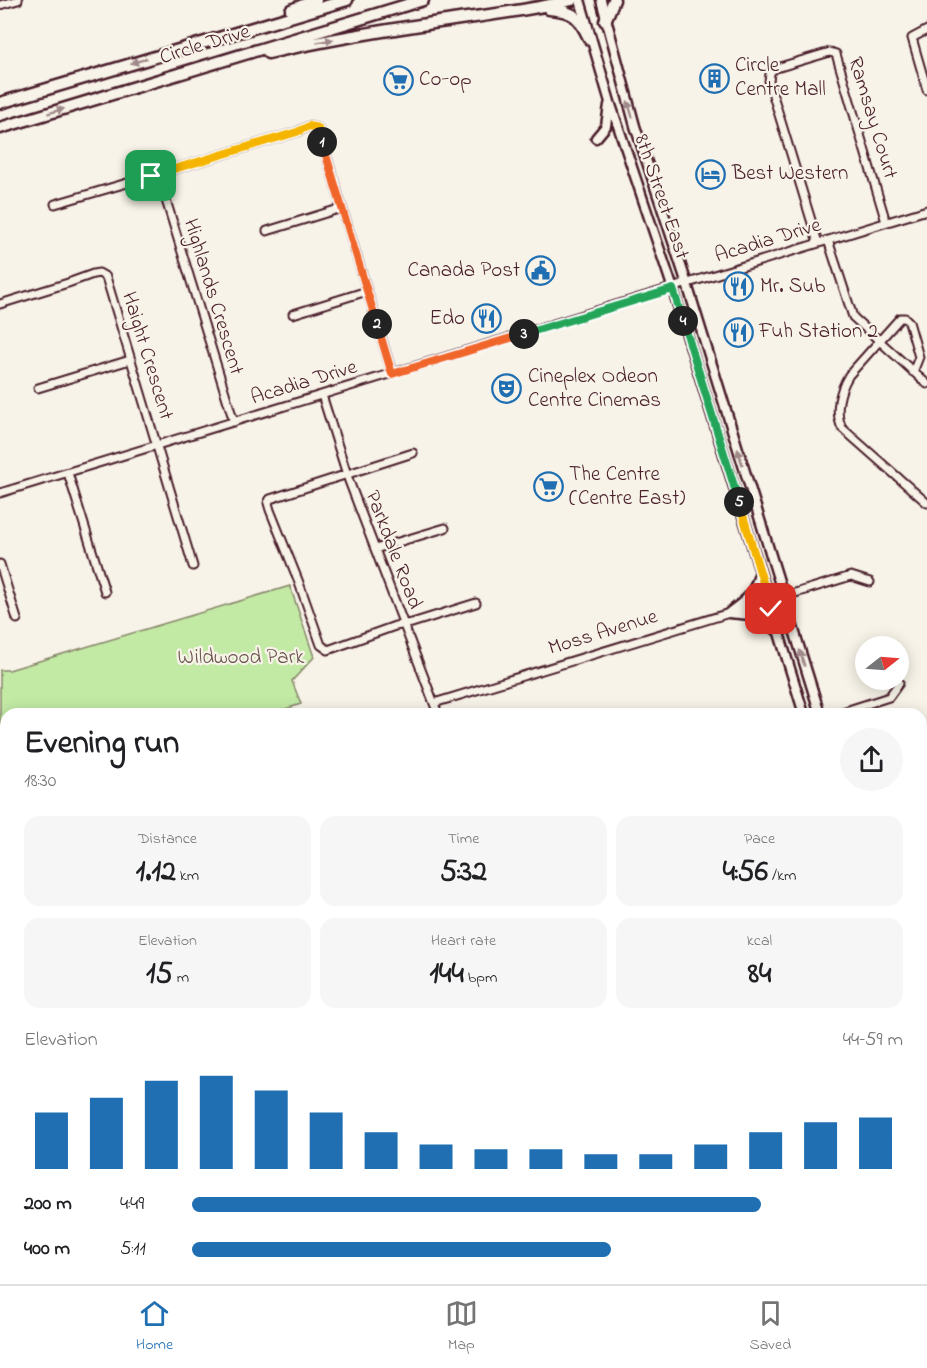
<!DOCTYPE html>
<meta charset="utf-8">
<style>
body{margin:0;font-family:"Indie Flower",sans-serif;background:#f6f6f6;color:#202124;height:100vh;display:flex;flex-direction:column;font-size:22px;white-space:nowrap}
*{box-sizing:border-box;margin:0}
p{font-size:20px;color:#757577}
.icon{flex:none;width:33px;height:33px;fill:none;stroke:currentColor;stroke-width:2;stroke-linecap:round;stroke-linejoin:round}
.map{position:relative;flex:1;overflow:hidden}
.side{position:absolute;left:0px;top:708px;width:927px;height:576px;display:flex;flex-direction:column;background:#fff;border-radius:18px 18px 0 0;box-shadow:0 3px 15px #0003}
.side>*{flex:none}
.needle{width:39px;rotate:73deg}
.controls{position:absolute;left:855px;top:636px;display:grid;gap:12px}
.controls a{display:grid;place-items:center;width:54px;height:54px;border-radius:50%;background:#fff;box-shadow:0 3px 15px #0003;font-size:30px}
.pin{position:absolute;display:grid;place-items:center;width:51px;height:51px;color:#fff;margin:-26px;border-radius:12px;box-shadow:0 3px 9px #0006}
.km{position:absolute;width:30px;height:30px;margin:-15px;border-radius:50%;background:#222;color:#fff;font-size:16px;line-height:30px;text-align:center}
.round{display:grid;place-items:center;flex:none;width:63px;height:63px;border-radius:32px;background:#f6f6f6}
.overview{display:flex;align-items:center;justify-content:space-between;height:102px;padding:0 24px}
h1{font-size:33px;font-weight:700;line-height:45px}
.metrics{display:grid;grid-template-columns:repeat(3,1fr);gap:9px;height:102px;padding:6px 24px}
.metrics div{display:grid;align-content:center;border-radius:15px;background:#f6f6f6;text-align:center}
.metrics b{font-size:30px;font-weight:700}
.metrics small{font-size:16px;font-weight:400}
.metrics p{font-size:16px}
.chart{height:168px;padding:12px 24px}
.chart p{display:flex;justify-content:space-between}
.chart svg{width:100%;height:108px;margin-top:6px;stroke:#1f6fb2;stroke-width:6}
ul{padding:0 24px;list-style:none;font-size:20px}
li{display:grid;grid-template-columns:96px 72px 1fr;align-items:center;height:45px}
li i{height:15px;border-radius:8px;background:#1f6fb2}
.menu{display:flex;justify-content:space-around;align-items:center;height:84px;border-top:2px solid #e0e0e0;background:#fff;font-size:16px;color:#757577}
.menu a{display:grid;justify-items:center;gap:3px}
.menu .selected{color:#1f6fb2}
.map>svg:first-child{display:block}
</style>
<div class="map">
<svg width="927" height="1284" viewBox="0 0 927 1284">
<rect width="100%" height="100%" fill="#f7f3e8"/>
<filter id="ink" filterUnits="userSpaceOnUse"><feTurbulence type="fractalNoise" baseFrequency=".0167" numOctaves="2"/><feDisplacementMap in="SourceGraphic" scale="12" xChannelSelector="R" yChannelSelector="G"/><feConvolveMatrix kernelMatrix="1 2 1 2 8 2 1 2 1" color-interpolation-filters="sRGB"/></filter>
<g filter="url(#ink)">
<!-- green -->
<path fill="#c2eaa5" stroke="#868468" stroke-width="1.5" d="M290,586L314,657L292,681L301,704L270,714H6V830L0,829V805L6,777L0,766L3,740L2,723L0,722V670H9Z
M927,1220V1284H724L742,1278H921V1222Z
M0,1264H6V1278H167L169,1284H0Z"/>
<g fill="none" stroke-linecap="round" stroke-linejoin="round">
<defs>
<path id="minor" d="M0,5L18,0
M927,30L912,38L927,90
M55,204L158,174
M267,231L342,208
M828,240L853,317L927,384
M818,243L769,82L770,73L773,69L830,52L836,54L886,222
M0,304L68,283L93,274L99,273L106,277L193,566
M293,314L367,291
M913,372L919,357L909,322L905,318H900L849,375C840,390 834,411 842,428L927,503
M38,388L130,360
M322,395L349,481L438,714
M234,422L158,174L297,132L309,126L318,128L392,373
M413,453L270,499L268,503L270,510L298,580L321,645L328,650L395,626L412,623L476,603
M68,473L105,592
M0,493L927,210
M375,549L445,528
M0,564L17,619
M434,703L851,576L870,582
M836,714L889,697L899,683
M0,843H1
M0,1007H6
M6,1143V1169
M921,1185L927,1183
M387,1278L388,1284"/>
<path id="major" d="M580,0L610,102L670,280L804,714
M601,0L635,126L687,284L820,714
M596,138L606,126L609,105
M730,612C748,599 754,594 760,571
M729,613L761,616L776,630
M921,1014L927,1012
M921,1028L927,1026
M921,1039L927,1058
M921,1088L927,1109
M0,1252H6
M0,1264H6"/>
<path id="highway" d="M549,9C576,11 579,18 590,40
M291,10L316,0
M605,21L614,0
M268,53C321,41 374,32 427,24C476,16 524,12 572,0
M0,103L347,0
M0,128L423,0"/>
</defs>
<!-- minor casing -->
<use href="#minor" stroke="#4a1f2b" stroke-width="11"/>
<!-- major casing -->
<use href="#major" stroke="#4a1f2b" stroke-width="13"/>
<!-- highway casing -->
<use href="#highway" stroke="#4a1f2b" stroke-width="15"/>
<!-- minor -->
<use href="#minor" stroke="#f7f3e8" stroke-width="7"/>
<!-- major -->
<use href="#major" stroke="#f7f3e8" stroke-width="8"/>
<!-- highway -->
<use href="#highway" stroke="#f7f3e8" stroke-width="10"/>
</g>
<!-- one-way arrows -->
<defs><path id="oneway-solid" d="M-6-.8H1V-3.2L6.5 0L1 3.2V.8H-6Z" transform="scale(1.5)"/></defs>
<g fill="#a0898a">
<use href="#oneway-solid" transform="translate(325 41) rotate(-10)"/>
<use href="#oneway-solid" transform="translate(139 61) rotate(163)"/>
<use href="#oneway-solid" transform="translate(630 109) rotate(-107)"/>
<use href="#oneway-solid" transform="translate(56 111) rotate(-17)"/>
<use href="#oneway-solid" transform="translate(740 457) rotate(-107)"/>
<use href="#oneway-solid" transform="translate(802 658) rotate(-107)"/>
</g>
</g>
<g fill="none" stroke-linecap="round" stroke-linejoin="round" filter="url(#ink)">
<defs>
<path id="split-1" d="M151,176L297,132L309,126L318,128L322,142"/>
<path id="split-2" d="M322,142L377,324"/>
<path id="split-3" d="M377,324L392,374L524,334"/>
<path id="split-4" d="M524,334L673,289L683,321"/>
<path id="split-5" d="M683,321L739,502"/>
<path id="split-6" d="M739,502L771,609"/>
</defs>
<!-- split-1 casing -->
<use href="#split-1" stroke="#fff" stroke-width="12"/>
<!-- split-2 casing -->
<use href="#split-2" stroke="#fff" stroke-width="12"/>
<!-- split-3 casing -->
<use href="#split-3" stroke="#fff" stroke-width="12"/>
<!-- split-4 casing -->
<use href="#split-4" stroke="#fff" stroke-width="12"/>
<!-- split-5 casing -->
<use href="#split-5" stroke="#fff" stroke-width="12"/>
<!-- split-6 casing -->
<use href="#split-6" stroke="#fff" stroke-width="12"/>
<!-- split-1 -->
<use href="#split-1" stroke="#f5b400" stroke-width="8"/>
<!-- split-2 -->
<use href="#split-2" stroke="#f0652b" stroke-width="8"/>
<!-- split-3 -->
<use href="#split-3" stroke="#f0652b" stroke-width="8"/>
<!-- split-4 -->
<use href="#split-4" stroke="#22a559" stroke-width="8"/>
<!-- split-5 -->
<use href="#split-5" stroke="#22a559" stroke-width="8"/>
<!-- split-6 -->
<use href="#split-6" stroke="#f5b400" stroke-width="8"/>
</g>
<!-- icons -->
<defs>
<symbol id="building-ring" viewBox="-11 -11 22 22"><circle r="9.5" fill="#f7f3e8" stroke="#1f6fb2" stroke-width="1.5"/><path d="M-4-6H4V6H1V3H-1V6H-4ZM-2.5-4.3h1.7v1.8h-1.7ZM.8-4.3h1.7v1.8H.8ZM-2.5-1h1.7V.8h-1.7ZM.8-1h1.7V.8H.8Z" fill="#1f6fb2"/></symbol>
<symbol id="supermarket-ring" viewBox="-11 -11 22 22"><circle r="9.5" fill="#f7f3e8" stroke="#1f6fb2" stroke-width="1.5"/><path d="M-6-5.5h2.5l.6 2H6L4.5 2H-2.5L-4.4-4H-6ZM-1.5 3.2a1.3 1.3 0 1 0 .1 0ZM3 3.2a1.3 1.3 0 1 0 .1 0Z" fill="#1f6fb2"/></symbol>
<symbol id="hotel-ring" viewBox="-11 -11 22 22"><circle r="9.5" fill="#f7f3e8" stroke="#1f6fb2" stroke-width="1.5"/><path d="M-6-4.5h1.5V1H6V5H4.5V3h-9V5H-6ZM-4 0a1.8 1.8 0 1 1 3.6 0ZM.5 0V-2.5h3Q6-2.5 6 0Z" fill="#1f6fb2"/></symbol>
<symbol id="civic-ring" viewBox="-11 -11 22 22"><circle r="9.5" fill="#f7f3e8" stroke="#1f6fb2" stroke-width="1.5"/><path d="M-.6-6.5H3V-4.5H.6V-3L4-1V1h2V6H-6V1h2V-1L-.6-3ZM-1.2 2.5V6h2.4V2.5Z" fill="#1f6fb2"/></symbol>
<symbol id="restaurant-ring" viewBox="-11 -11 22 22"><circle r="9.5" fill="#f7f3e8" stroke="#1f6fb2" stroke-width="1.5"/><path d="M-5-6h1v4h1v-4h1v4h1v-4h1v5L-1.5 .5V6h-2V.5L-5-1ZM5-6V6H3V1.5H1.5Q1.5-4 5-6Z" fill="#1f6fb2"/></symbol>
<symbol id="theatre-ring" viewBox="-11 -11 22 22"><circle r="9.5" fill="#f7f3e8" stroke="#1f6fb2" stroke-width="1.5"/><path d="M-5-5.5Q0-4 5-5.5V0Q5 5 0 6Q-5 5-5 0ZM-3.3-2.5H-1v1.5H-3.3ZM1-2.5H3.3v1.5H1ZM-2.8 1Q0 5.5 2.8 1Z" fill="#1f6fb2"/></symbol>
</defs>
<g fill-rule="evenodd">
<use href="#building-ring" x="698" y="62" width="33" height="33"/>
<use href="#supermarket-ring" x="382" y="64" width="33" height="33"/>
<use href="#hotel-ring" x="694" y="158" width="33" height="33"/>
<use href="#civic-ring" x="524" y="254" width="33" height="33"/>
<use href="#restaurant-ring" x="722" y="270" width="33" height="33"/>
<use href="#restaurant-ring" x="470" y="302" width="33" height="33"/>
<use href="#restaurant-ring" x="722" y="316" width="33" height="33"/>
<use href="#theatre-ring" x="490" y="372" width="33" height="33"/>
<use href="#supermarket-ring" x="532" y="470" width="33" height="33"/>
</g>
<g text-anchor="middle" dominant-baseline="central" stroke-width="4.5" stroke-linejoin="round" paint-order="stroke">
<!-- street labels -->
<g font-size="21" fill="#4a1f2b" stroke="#f7f3e8">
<text transform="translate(205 45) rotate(-17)">Circle Drive</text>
<text transform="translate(872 118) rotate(73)">Ramsay Court</text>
<text transform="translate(661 197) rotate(71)">8th Street East</text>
<text transform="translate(768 241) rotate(-17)">Acadia Drive</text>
<text transform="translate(213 297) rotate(73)">Highlands Crescent</text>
<text transform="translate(147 356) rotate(73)">Haight Crescent</text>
<text transform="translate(304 383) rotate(-17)">Acadia Drive</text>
<text transform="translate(393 550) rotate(69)">Parkdale Road</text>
<text transform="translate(603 633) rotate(-17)">Moss Avenue</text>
</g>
<!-- poi labels -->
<g font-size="21" fill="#4a1f2b" stroke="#f7f3e8" text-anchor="start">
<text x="735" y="66">Circle<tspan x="735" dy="24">Centre Mall</tspan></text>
<text x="419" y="80">Co-op</text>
<text x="732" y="174">Best Western</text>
<text x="520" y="271" text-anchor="end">Canada Post</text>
<text x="760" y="287">Mr. Sub</text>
<text x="465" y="319" text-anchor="end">Edo</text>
<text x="759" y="332">Fuh Station 2</text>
<text x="528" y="377">Cineplex Odeon<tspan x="528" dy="24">Centre Cinemas</tspan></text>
<text x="569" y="475">The Centre<tspan x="569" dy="24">(Centre East)</tspan></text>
</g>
<!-- park labels -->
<g font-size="21" fill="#68524a" stroke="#f7f3e8">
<text x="241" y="658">Wildwood Park</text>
</g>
</g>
</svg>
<div class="controls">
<a><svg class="needle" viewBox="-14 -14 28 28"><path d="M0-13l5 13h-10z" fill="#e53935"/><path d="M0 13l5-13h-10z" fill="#757577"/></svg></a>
</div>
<div class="pin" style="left:151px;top:176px;background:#1e9e55"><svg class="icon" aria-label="arrive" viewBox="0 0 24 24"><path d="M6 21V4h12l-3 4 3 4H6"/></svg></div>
<div class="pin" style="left:771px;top:609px;background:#d93025"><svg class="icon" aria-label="check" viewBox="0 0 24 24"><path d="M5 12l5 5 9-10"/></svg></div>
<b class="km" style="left:322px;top:142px">1</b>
<b class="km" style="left:377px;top:324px">2</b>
<b class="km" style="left:524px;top:334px">3</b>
<b class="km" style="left:683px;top:321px">4</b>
<b class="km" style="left:739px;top:502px">5</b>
<section class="side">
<div class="overview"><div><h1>Evening run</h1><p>18:30</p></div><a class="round"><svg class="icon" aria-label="share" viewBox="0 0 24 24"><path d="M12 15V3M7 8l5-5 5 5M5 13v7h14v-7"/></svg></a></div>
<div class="metrics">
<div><p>Distance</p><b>1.12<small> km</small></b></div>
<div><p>Time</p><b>5:32</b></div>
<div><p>Pace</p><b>4:56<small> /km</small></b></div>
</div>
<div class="metrics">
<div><p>Elevation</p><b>15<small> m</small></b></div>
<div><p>Heart rate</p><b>144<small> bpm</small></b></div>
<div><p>kcal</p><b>84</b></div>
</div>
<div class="chart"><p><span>Elevation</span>44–59 m</p>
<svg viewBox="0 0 160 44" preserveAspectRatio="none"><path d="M5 44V21M15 44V15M25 44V8M35 44V6M45 44V12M55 44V21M65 44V29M75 44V34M85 44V36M95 44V36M105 44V38M115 44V38M125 44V34M135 44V29M145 44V25M155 44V23"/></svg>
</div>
<ul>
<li><b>200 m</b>4:49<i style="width:80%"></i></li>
<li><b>400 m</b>5:11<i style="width:59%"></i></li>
</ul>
</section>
</div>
<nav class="menu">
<a class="selected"><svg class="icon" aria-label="home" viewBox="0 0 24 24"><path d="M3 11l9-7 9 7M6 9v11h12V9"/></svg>Home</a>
<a><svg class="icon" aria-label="map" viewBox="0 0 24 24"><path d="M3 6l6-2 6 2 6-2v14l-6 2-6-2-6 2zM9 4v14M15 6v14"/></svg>Map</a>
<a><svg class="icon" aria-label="saved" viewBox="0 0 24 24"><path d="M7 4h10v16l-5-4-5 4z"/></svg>Saved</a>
</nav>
